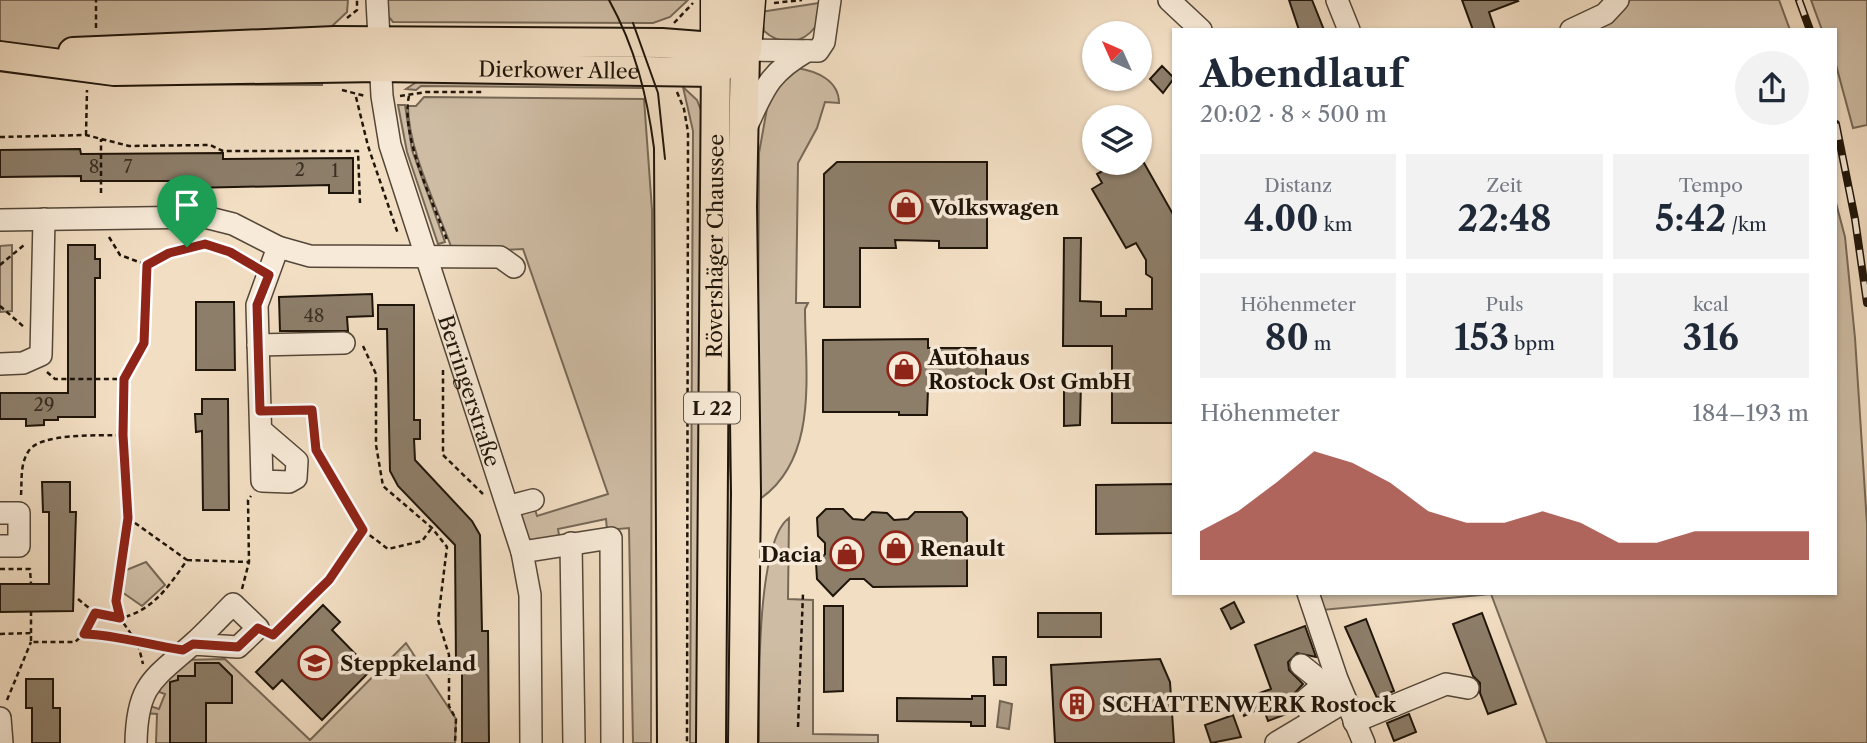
<!DOCTYPE html>
<html lang="de">
<meta charset="utf-8">
<style>
body{margin:0;font-family:"Libre Caslon Text",serif;background:#f2f2f3;color:#1f2937;height:100vh;display:flex;flex-direction:column;font-size:26px;white-space:nowrap}
*{box-sizing:border-box;margin:0}
p{font-size:23px;color:#747a83}
.icon{flex:none;width:38px;height:38px;fill:none;stroke:currentColor;stroke-width:2;stroke-linecap:round;stroke-linejoin:round}
.map{position:relative;flex:1;overflow:hidden}
.side{position:absolute;left:1172px;top:28px;width:665px;height:567px;display:flex;flex-direction:column;background:#fff;border-radius:0px;box-shadow:0 2px 5px #0004}
.side>*{flex:none}
.needle{width:46px;rotate:315deg}
.tools{position:absolute;left:1082px;top:21px;display:grid;gap:14px}
.tools a{display:grid;place-items:center;width:70px;height:70px;border-radius:50%;background:#fff;box-shadow:0 2px 5px #0004;font-size:35px}
.pin{position:absolute;display:grid;place-items:center;width:60px;height:60px;color:#fff;margin:-72px -30px;border-radius:50% 50% 50% 0;rotate:-45deg;box-shadow:0 0 7px #0007}
.pin .icon{rotate:45deg}
.round{display:grid;place-items:center;flex:none;width:74px;height:74px;border-radius:37px;background:#f2f2f3}
.head{display:flex;align-items:center;justify-content:space-between;height:119px;padding:0 28px}
h1{font-size:38px;font-weight:800;line-height:52px}
.stats{display:grid;grid-template-columns:repeat(3,1fr);gap:10px;height:119px;padding:7px 28px}
.stats div{display:grid;align-content:center;border-radius:0px;background:#f2f2f3;text-align:center}
.stats b{font-size:35px;font-weight:800}
.stats small{font-size:19px;font-weight:400}
.stats p{font-size:19px}
.chart{height:196px;padding:14px 28px}
.chart p{display:flex;justify-content:space-between}
.chart svg{width:100%;height:126px;margin-top:7px;fill:#8f2418;opacity:.7}
.map>svg:first-child{display:block}
</style>
<div class="map">
<svg width="1867" height="743" viewBox="0 0 1867 743">
<rect width="100%" height="100%" fill="#f2dec3"/>
<filter id="stains"><feTurbulence type="fractalNoise" baseFrequency=".00286" numOctaves="4"/><feColorMatrix values="0 0 0 0 .2 0 0 0 0 .09 0 0 0 0 .02 0 0 0 .5 -.17"/></filter>
<radialGradient id="worn" r=".72"><stop offset=".6" stop-color="#630" stop-opacity="0"/><stop offset="1" stop-color="#630" stop-opacity=".3"/></radialGradient>
<!-- green -->
<path fill="#cebca4" stroke="#766857" stroke-width="2" d="M0,0H348L347,12L330,28L95,52L0,51Z
M385,0H688L670,17L653,23L393,22L388,16Z
M1618,0H1779L1790,30H1571Z
M1811,0H1867V125L1853,128L1836,65V30H1822Z
M819,3L816,26C802,45 781,46 764,31L761,12Z
M797,68C816,71 839,80 839,103L825,102L817,128L798,163L796,303H808L805,309C805,372 820,461 757,501L759,153L771,86Z
M322,79V85L126,84Z
M418,81L639,82L641,88L421,86L416,90L406,89Z
M683,87L697,100L704,118L703,743H690L693,131Z
M424,97L644,99L652,210L651,743H633L629,528L607,530L606,519L558,529L560,541L530,546L521,514L534,506L537,516L608,494L523,249L453,252C438,209 408,150 408,106H416Z
M398,105H405L412,150L445,242L438,244L407,152Z
M1836,203L1845,237L1855,338L1867,524V743H1547L1491,594L1322,610L1317,593H1836Z
M12,245V311L0,312V246Z
M726,398L731,482L732,743H720Z
M789,518L788,599L813,600V734L878,735V743H759C759,701 755,542 789,518Z
M146,562L165,585L142,606L122,592L124,571Z
M406,643L456,719L455,743H156L157,714L144,713L147,705L159,709L165,694L154,690L183,660L225,659L310,740Z"/>
<!-- water -->
<path fill="#aa9a84" stroke="#726553" stroke-width="2" d="M1000,701L1012,704L1009,729L997,727Z"/>
<!-- building -->
<path fill="#8d7e6a" stroke="#1f150a" stroke-width="2" d="M1289,0H1312L1324,30H1299Z
M1462,0H1517L1518,1L1489,12L1495,30H1473Z
M1162,66L1174,78L1163,93L1150,79Z
M80,149L81,154L223,153V159L353,158V193H329V185L191,188V181H81V176L0,177V150Z
M837,162H987V248H939V241L895,240L896,248H860V307H824V174Z
M1117,163H1144L1174,216V423H1112V346H1063L1064,238H1081L1080,301L1101,302V316H1126V309H1152V278L1146,274V260L1136,243L1126,248L1092,189L1102,183L1097,174Z
M68,245H95V259H100V278H95V417H58V420H44V425L26,426V419H0V393H68Z
M372,294L373,316L347,317L348,331H280L279,297Z
M196,302H234L235,370H196Z
M378,305H414V420H420V439H414L415,460L472,521L480,535L482,631H488L489,743H462V663L456,664L455,545L398,486L390,471L387,329H378Z
M928,339V348H986V390H928L927,415H899V412H823V340Z
M1064,381H1081L1080,425L1064,426Z
M202,399H228L229,510H203L202,431L196,432L195,414H202Z
M42,482H70V512H76L73,611L0,612V584H49V512H43Z
M1174,484V533L1096,534V485Z
M826,509H843L853,519L864,520L872,512L887,513L894,520L908,519L915,512H962L967,518V586L873,587L864,579H850L833,596L817,579L816,563L825,554V543L818,536L817,518Z
M1234,602L1244,622L1231,629L1221,609Z
M323,605L340,622L332,630L371,670L322,720L282,680L273,689L256,672Z
M824,606H843V691L824,692Z
M1038,613H1101V637H1038Z
M1482,613L1516,704L1488,714L1480,693V683L1473,676L1453,624Z
M1366,619L1394,691L1377,698L1345,627Z
M1305,626L1316,657L1297,653L1288,662L1289,670L1303,684L1292,696L1294,711L1268,721L1263,707L1244,716L1237,701L1271,689L1255,645Z
M993,657H1006V685H994Z
M1160,659L1170,682L1174,743H1055L1051,665Z
M195,663H219L232,676V703H206V743H170V682L178,680V676H195Z
M26,679H53V708H60V743H32V708H26Z
M972,696H985V726H971V722L897,721V698L972,699Z
M1409,714L1416,732L1394,741L1387,723Z
M1233,715L1241,737L1211,743L1205,725Z"/>
<g fill="none" stroke-linecap="round" stroke-linejoin="round">
<defs>
<g id="minor">
<path id="s1" d="M377,0L382,96L390,145L522,552L530,595L531,743"/>
<path d="M1169,0L1201,30"/>
<path d="M1337,0L1349,30"/>
<path d="M1571,30L1605,14L1618,0"/>
<path d="M745,50L818,51L824,42L830,0"/>
<path d="M745,130C764,90 767,74 807,51"/>
<path d="M0,220L205,217L233,224L278,247L310,256L500,257L514,267"/>
<path d="M258,345L344,343"/>
<path d="M0,364L23,363L41,355L44,219"/>
<path d="M261,430L297,461L296,478L289,482L262,481L257,305L278,247"/>
<path d="M510,506L533,500"/>
<path d="M0,513H19V546H0"/>
<path d="M571,543L574,743"/>
<path d="M522,552L611,538L612,743"/>
<path d="M1308,593L1337,679L1364,743"/>
<path d="M0,718L2,743"/>
<path d="M1313,719L1304,701L1324,684"/>
<path d="M1354,722L1446,684L1468,688"/>
<path d="M136,743C137,683 154,679 195,642C208,630 221,616 233,604L258,628L238,647L193,644"/>
<path d="M1276,743L1346,701L1301,665"/>
</g>
<g id="major">
<path d="M73,52L335,41L662,43L739,49"/>
<path id="s2" d="M0,56L114,71L379,67L715,72L745,50"/>
<path id="s3" d="M711,743L716,56"/>
<path d="M743,743L746,493L742,206L745,50"/>
</g>
<path id="highway" d="M717,47V0
M745,50L749,0"/>
</defs>
<!-- minor casing -->
<use href="#minor" stroke="#544738" stroke-width="24"/>
<!-- major casing -->
<use href="#major" stroke="#1f150a" stroke-width="32"/>
<!-- highway casing -->
<use href="#highway" stroke="#1f150a" stroke-width="35"/>
<!-- path -->
<path stroke="#1f150a" stroke-width="2.5" stroke-dasharray="5 3.5" stroke-linecap="butt" d="M774,3L802,0
M347,18L357,10V0
M674,23L693,3
M96,28V0
M342,90L365,96
M677,92L684,109L688,132L687,743
M400,96L426,92H484
M409,96C400,135 433,202 447,240
M356,97L368,146L398,234
M86,135L87,90
M0,137L86,135L129,146L210,145L223,151H358L360,203
M101,193V139
M109,237L120,255L147,265L144,343L123,379V435L128,518L116,601L120,618L95,613L84,634C113,634 133,643 162,647
M0,265L24,245
M147,265C191,240 209,240 253,265
M0,306L24,327
M363,346L376,374V445L383,486L432,528L447,547L438,620L449,655V706L456,719L455,743
M443,370V455L483,494
M47,372L55,379H123
M21,495C22,480 20,465 28,452C39,432 101,436 123,435
M128,518L187,560C170,585 152,612 120,618L138,644L143,664
M363,530L388,549L422,541L431,529
M187,560L249,562
M0,569H30L31,584
M242,589L249,562L248,500L251,496
M78,599L95,613
M31,611V633
M276,632L329,580L363,530L316,450L312,410L279,411
M0,634L31,633V642H75L84,634
M7,700L31,642
M798,727L803,593"/>
<!-- minor -->
<use href="#minor" stroke="#f7ead8" stroke-width="21"/>
<!-- major -->
<use href="#major" stroke="#f2dec3" stroke-width="28"/>
<!-- highway -->
<use href="#highway" stroke="#f2dec3" stroke-width="32"/>
<!-- tram -->
<path stroke="#1f150a" stroke-width="2" d="M609,0C635,47 647,95 654,148L657,743
M633,23L658,93L665,159"/>
<defs>
<path id="rail" d="M1799,0L1810,30
M1836,124L1855,219L1867,303"/>
</defs>
<!-- rail casing -->
<use href="#rail" stroke="#1f150a" stroke-width="8"/>
<!-- rail -->
<use href="#rail" stroke="#f7ead8" stroke-width="5" stroke-dasharray="16" stroke-linecap="butt"/>
</g>
<g fill="none" stroke-linecap="round" stroke-linejoin="round">
<defs>
<path id="route" d="M205,244L230,252L269,275L257,305L260,411L312,410L316,450L363,530L329,580L273,635L258,628L238,647L193,644L183,650C149,645 117,635 84,634L95,613L120,618L116,601L128,518L123,435L124,379L144,343L147,265L169,253Z"/>
</defs>
<!-- route casing -->
<use href="#route" stroke="#fff" stroke-width="14"/>
<!-- route -->
<use href="#route" stroke="#8f2418" stroke-width="9"/>
</g>
<!-- icons -->
<defs>
<symbol id="shop-ring" viewBox="-11 -11 22 22"><circle r="9.5" fill="#f7ead8" stroke="#8f2418" stroke-width="1.5"/><path d="M-5-2.5h2.3a2.7 3.5 0 0 1 5.4 0H5L5.5 6h-11ZM-1.5-2.5h3a1.5 2.3 0 0 0-3 0Z" fill="#8f2418"/></symbol>
<symbol id="school-ring" viewBox="-11 -11 22 22"><circle r="9.5" fill="#f7ead8" stroke="#8f2418" stroke-width="1.5"/><path d="M0-5L7-2L0 1L-7-2ZM-4 1L0 2.5L4 1V4Q0 6-4 4Z" fill="#8f2418"/></symbol>
<symbol id="building-ring" viewBox="-11 -11 22 22"><circle r="9.5" fill="#f7ead8" stroke="#8f2418" stroke-width="1.5"/><path d="M-4-6H4V6H1V3H-1V6H-4ZM-2.5-4.3h1.7v1.8h-1.7ZM.8-4.3h1.7v1.8H.8ZM-2.5-1h1.7V.8h-1.7ZM.8-1h1.7V.8H.8Z" fill="#8f2418"/></symbol>
</defs>
<g fill-rule="evenodd">
<use href="#shop-ring" x="887" y="188" width="38" height="38"/>
<use href="#shop-ring" x="885" y="350" width="38" height="38"/>
<use href="#shop-ring" x="877" y="529" width="38" height="38"/>
<use href="#shop-ring" x="828" y="535" width="38" height="38"/>
<use href="#school-ring" x="296" y="644" width="38" height="38"/>
<use href="#building-ring" x="1058" y="685" width="38" height="38"/>
</g>
<g text-anchor="middle" dominant-baseline="central" stroke-width="7" stroke-linejoin="round" paint-order="stroke">
<!-- number labels -->
<g font-size="18" fill="#3a2f22">
<text x="94" y="167">8</text>
<text x="128" y="167">7</text>
<text x="300" y="170">2</text>
<text x="335" y="171">1</text>
<text x="314" y="316">48</text>
<text x="44" y="405">29</text>
</g>
<!-- shield labels -->
<rect fill="#f7ead8" stroke="#605548" stroke-width="2" x="684" y="392.5" width="56" height="31" rx="5"/>
<g font-size="19" font-weight="bold" fill="#1f150a">
<text x="712" y="408">L 22</text>
</g>
<!-- street labels -->
<g font-size="21" fill="#1f150a" stroke="#f7ead8">
<text stroke="none"><textPath href="#s2" startOffset="560">Dierkower Allee</textPath></text>
<text stroke="none"><textPath href="#s3" startOffset="497">Rövershäger Chaussee</textPath></text>
<text stroke="none"><textPath href="#s1" startOffset="404">Berringerstraße</textPath></text>
</g>
<!-- poi labels -->
<g font-size="21" font-weight="bold" fill="#1f150a" stroke="#f7ead8" text-anchor="start">
<text x="930" y="207">Volkswagen</text>
<text x="928" y="357">Autohaus<tspan x="928" dy="24">Rostock Ost GmbH</tspan></text>
<text x="920" y="548">Renault</text>
<text x="822" y="554" text-anchor="end">Dacia</text>
<text x="340" y="663">Steppkeland</text>
<text x="1102" y="704">SCHATTENWERK Rostock</text>
</g>
</g>
<rect width="100%" height="100%" filter="url(#stains)"/>
<rect width="100%" height="100%" fill="url(#worn)"/>
</svg>
<div class="tools">
<a><svg class="needle" viewBox="-14 -14 28 28"><path d="M0-13l5 13h-10z" fill="#e53935"/><path d="M0 13l5-13h-10z" fill="#747a83"/></svg></a>
<a><svg class="icon" aria-label="layers" viewBox="0 0 24 24"><path d="M12 4l9 5-9 5-9-5zM3 14l9 5 9-5"/></svg></a>
</div>
<div class="pin" style="left:187px;top:247px;background:#1e9e55"><svg class="icon" aria-label="arrive" viewBox="0 0 24 24"><path d="M6 21V4h12l-3 4 3 4H6"/></svg></div>
<section class="side">
<div class="head"><div><h1>Abendlauf</h1><p>20:02 · 8 × 500 m</p></div><a class="round"><svg class="icon" aria-label="share" viewBox="0 0 24 24"><path d="M12 15V3M7 8l5-5 5 5M5 13v7h14v-7"/></svg></a></div>
<div class="stats">
<div><p>Distanz</p><b>4.00<small> km</small></b></div>
<div><p>Zeit</p><b>22:48</b></div>
<div><p>Tempo</p><b>5:42<small> /km</small></b></div>
</div>
<div class="stats">
<div><p>Höhenmeter</p><b>80<small> m</small></b></div>
<div><p>Puls</p><b>153<small> bpm</small></b></div>
<div><p>kcal</p><b>316</b></div>
</div>
<div class="chart"><p><span>Höhenmeter</span>184–193 m</p>
<svg viewBox="0 0 160 44" preserveAspectRatio="none"><path d="M0 44V34L10 27L20 17L30 6L40 10L50 17L60 27L70 31L80 31L90 27L100 31L110 38L120 38L130 34L140 34L150 34L160 34V44z"/></svg>
</div>
</section>
</div>
